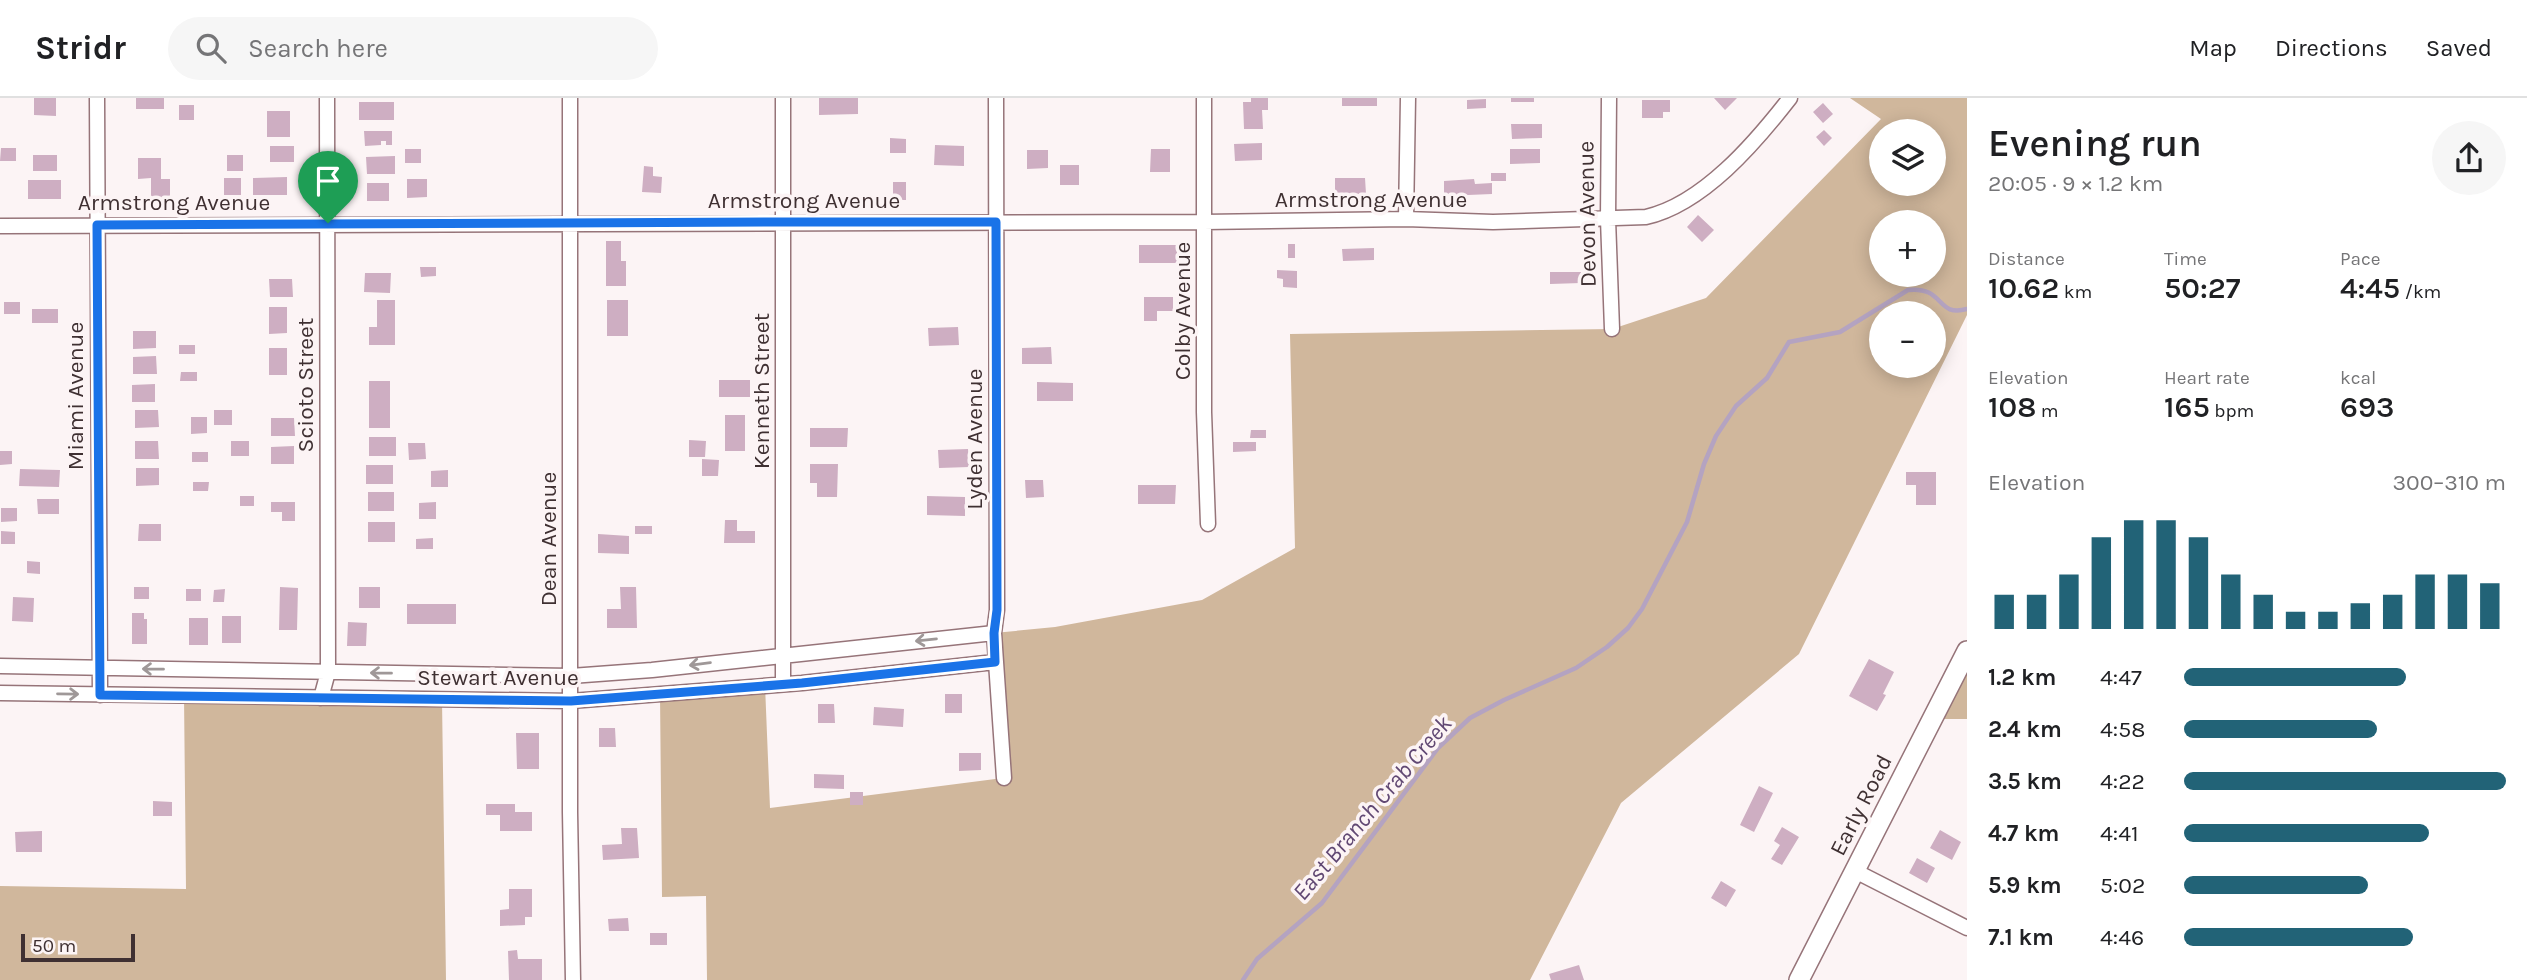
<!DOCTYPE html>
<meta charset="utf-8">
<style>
body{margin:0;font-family:Karla,sans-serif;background:#f6f6f6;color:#202124;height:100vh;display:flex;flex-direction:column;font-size:26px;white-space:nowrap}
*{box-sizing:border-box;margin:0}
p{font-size:23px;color:#757577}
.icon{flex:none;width:38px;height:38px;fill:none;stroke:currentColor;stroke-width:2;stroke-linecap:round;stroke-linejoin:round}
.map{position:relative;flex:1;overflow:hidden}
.panel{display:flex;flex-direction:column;background:#fff;width:560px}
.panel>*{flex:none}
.buttons{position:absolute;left:1869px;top:21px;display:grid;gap:14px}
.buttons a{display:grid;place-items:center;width:77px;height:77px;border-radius:50%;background:#fff;box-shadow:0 4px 18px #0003;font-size:35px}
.scale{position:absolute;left:21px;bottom:18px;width:114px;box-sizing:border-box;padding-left:7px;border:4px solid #3f3032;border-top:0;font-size:19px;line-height:24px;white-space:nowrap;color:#3f3032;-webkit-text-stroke:5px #fcf4f5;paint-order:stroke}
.pin{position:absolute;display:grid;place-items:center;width:60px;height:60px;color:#fff;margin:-72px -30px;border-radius:50% 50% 50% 0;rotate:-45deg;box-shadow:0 0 7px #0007}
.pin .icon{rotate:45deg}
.round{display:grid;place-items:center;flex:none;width:74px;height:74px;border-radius:37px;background:#f6f6f6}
.summary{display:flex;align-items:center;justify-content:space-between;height:119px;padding:0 21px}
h1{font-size:38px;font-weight:600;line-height:52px}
.metrics{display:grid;grid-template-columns:repeat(3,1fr);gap:10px;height:119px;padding:7px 21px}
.metrics div{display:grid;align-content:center}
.metrics b{font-size:30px;font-weight:600}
.metrics small{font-size:19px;font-weight:400}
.metrics p{font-size:19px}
.chart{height:196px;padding:14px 21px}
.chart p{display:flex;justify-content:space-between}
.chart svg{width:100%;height:126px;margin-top:7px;stroke:#226377;stroke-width:6}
ul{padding:0 21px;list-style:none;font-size:23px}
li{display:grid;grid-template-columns:112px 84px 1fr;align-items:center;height:52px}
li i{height:18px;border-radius:9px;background:#226377}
header{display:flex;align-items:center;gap:42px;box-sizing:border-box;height:98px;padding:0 35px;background:#fff;border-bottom:2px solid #e0e0e0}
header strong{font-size:33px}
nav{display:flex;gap:38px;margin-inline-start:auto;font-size:24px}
.search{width:490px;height:63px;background:#f6f6f6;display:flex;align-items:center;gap:18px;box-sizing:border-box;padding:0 24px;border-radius:38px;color:#757577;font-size:26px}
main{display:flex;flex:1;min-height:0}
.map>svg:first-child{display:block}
</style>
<header>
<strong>Stridr</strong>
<div class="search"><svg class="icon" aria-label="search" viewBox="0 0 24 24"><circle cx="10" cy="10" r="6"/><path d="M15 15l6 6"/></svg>Search here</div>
<nav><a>Map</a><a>Directions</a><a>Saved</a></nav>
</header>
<main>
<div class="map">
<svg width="1967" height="882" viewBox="0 0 1967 882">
<rect width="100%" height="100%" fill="#fcf4f5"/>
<!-- forest -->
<path fill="#d0b79c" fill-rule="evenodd" d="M1850,0H1967V217L1799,556L1621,705L1530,882H707L706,798L662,799L660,596L765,587L770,710L1003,680L994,535L1055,529L1202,502L1295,450L1290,236L1612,231L1706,200L1881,21ZM1881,33H1934V86H1881ZM1881,124H1934V177H1881ZM1881,215H1934V268H1881Z
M1967,553V621H1933Z
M184,598L442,602L446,882H0V788L186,791Z"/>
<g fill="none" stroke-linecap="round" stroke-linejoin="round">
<!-- stream -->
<path stroke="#b4a3c1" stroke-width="4.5" d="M1243,882L1257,861L1322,805L1438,650L1470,620L1504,602L1576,570L1607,549L1628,530L1642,511L1687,424L1704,366L1716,338L1736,308L1767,280L1789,244L1840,234L1908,192C1945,188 1936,220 1967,211"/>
</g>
<!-- building -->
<path fill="#ceaec2" d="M34,0H56V18L34,17Z
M136,0H164V11H136Z
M819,0H858V16L819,17Z
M1251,0H1268V12H1262L1263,31H1244L1243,4H1251Z
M1342,0H1377V8H1342Z
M1511,0H1534V4H1511Z
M1714,0H1737L1725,12Z
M1486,1V10L1467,11V2Z
M1642,2H1670V14H1663V20H1642Z
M359,4H394V22H359Z
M1823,5L1833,16L1823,25L1813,14Z
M179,7H194V22H179Z
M267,13H290V39H267Z
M1511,26H1542V40L1512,41Z
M1824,32L1832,40L1824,48L1816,39Z
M364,33H392V47H386V43H381V47L365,48Z
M890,40L906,41V55H890Z
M1262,45V62L1235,63L1234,46Z
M935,47L964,48V68L934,67Z
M270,48H294V64H270Z
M1,50H16V63H0Z
M405,51H421V65H405Z
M1151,51H1170V74H1150Z
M1510,51H1540V65L1510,66Z
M1027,52H1048V70L1027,71Z
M33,57H57V73H33Z
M227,57H243V73H227Z
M395,58V76H367L366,59Z
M138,60H161V81H170V101H151V80L138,81Z
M1060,67H1079V87H1060Z
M644,68L653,69V78L662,79L661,95L642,94Z
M1491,75H1506V83H1491Z
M287,79V97H253V80Z
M224,80H241V97H224Z
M1335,80H1365L1366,96H1335Z
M407,81H427V99L407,100Z
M1474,81L1475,86L1492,85V96L1444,98V83Z
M28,82H61V101H28Z
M893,84H906V102H893Z
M367,85H389V103H367Z
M1698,117L1714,132L1702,144L1687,129Z
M606,143H621V163H626V188H606Z
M1288,146H1295V160H1288Z
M1139,147H1177V165H1139Z
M1374,150V162L1343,163L1342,151Z
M420,169H436V178L421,179Z
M1277,172L1297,173V190L1283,189V181L1277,180Z
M1550,174H1581V185L1550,186Z
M365,175H391L390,195L364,194Z
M269,181H292L293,199H270Z
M1144,199H1173V213H1157V223H1144Z
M377,202H395V247H369V229H377Z
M607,202H628V238H607Z
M4,204H20V216H4Z
M269,209H287V235L269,236Z
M32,211H58V225H32Z
M958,229L959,247L929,248L928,230Z
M133,233H156V250L133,251Z
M179,247H195V256H179Z
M1051,249L1052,266H1022V250Z
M269,250H287V277H269Z
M156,258L157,276H133V259Z
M181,274H197V283H180Z
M719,282H750V299H719Z
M369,283H390V330H369Z
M1037,284L1073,285V303H1037Z
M155,286V304H132V287Z
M135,312H158L159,329L135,330Z
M214,312H232V327H214Z
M725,317H745V353H725Z
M191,319H207V335L191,336Z
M271,320H294L295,338H271Z
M810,330H848L847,349H810Z
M1251,332H1266V340H1250Z
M369,339H396V358H369Z
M689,342L706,343L705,359H689Z
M135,343H158L159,361H135Z
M231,343H249V358H231Z
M1233,344H1256V353L1233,354Z
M408,345H425L426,361L409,362Z
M294,348V366H271V349Z
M968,351L969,369L939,370L938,352Z
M0,353H12V366L0,367Z
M192,354H208V364H192Z
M702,361L719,362L718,378H702Z
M810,366H838L837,399H817V385H810Z
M366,367H393V386H366Z
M136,370H159V387L136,388Z
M20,371L60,372L59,389L19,388Z
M448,372V389H431V373Z
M1906,374H1936V407H1916V387H1906Z
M1025,382H1043L1044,399L1026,400Z
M193,384H209L208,393H193Z
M1138,387H1176L1175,406H1138Z
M368,394H394V413H368Z
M240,398H254V408H240Z
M927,398L965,399V418L927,417Z
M37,401H59V416H38Z
M271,404H295V423H282V414H271Z
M436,404V421H419V405Z
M1,410H17V423L1,424Z
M725,422H737V433H755V445H724Z
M368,424H395V444H368Z
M139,426H161V443H138Z
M635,428H652V436H635Z
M1,433L15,434V446H1Z
M598,436L629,438V456L598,455Z
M433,440V451H416V441Z
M27,463L40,464V476L27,475Z
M134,489H149V501H134Z
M280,489L298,490L297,532H279Z
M359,489H380V510H359Z
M620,489H636L637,530H607V511H621Z
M186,491H201V503H186Z
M225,491L224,504H213L214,492Z
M13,499L34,500L33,524L12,523Z
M407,506H456V526H407Z
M132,515H144V521H147V546H132Z
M222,518H241V545H222Z
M189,520H208V547H189Z
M348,524L367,525L366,548H347Z
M1869,561L1894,574L1883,596L1886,597L1877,613L1849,598Z
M945,596H962V615H945Z
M818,606H834L835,625H818Z
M874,609L904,611L903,629L873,627Z
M599,630H615L616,649H599Z
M516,635H539V671H517Z
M959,655H981V672L959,673Z
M814,676L844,677V691L814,690Z
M1759,688L1773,695L1754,734L1740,727Z
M850,694H863V707H850Z
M153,703L172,704V718H153Z
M486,706H515V714H532V733H500V717H486Z
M1782,729L1799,739L1782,767L1771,761L1780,747L1774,743Z
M621,730H637L639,760L603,762L602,747L622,746Z
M1940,732L1961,744L1952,762L1930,750Z
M42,733V754H16L15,734Z
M1917,760L1935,770L1927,785L1909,775Z
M1721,783L1736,792L1726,809L1711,800Z
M509,791H532V819H525V827L500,828V812L509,811Z
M628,820L629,833H609L608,821Z
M650,835H667V847H650Z
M517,852L518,861H542V882H509L508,853Z
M1579,867L1584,882H1551L1549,876Z"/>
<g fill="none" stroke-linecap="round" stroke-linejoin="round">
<defs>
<path id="street" d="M97,0L100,597
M570,0V714L573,882
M783,0V586
M996,0L997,512L994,535L1004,680
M1204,0V314L1208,426
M1609,0L1608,121L1612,231
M1406,121L1408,0
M0,128L1204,124L1406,121L1493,124L1646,119C1703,106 1755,45 1790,0
M0,568L571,578L652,572L994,535
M0,595L571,603L802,585L995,564
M321,600L328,574L327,0
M1855,773L1967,830"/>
<path id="secondary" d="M1799,882L1967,553"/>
</defs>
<!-- street casing -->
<use href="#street" stroke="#967479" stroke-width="17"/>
<!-- secondary casing -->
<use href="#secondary" stroke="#967479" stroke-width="22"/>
<!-- street -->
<use href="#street" stroke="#fff" stroke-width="14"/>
<!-- secondary -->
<use href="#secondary" stroke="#fff" stroke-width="19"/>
</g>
<!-- one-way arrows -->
<defs><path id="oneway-shaft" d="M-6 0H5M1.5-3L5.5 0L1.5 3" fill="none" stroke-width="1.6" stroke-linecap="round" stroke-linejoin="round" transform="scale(1.75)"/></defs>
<g stroke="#9f9898">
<use href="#oneway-shaft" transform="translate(926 542) rotate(174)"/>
<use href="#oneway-shaft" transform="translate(700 566) rotate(173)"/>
<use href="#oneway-shaft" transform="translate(153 571) rotate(-179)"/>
<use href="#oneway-shaft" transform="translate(381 575) rotate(-179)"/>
<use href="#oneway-shaft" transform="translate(68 596) rotate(1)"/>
</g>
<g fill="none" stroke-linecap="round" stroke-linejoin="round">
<defs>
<path id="route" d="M784,124H996L997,512L994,535L995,564L802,585L571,603L100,597L97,127Z"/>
</defs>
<!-- route casing -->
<use href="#route" stroke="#fff" stroke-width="14"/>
<!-- route -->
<use href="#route" stroke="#1a73e8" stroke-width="9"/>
</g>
<g text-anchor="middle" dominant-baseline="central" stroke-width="7" stroke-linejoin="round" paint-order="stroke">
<!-- street labels -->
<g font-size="23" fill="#3f3032" stroke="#fcf4f5">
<text x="1371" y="101">Armstrong Avenue</text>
<text x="804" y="102">Armstrong Avenue</text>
<text x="174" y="104">Armstrong Avenue</text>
<text transform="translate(1587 116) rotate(-91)">Devon Avenue</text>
<text transform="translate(1182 213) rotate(-90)">Colby Avenue</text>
<text transform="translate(305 287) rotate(-90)">Scioto Street</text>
<text transform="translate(761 293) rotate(-90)">Kenneth Street</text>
<text transform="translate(75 298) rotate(-90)">Miami Avenue</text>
<text transform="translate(974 341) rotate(-90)">Lyden Avenue</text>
<text transform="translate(548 441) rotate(-90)">Dean Avenue</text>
<text x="498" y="579">Stewart Avenue</text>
<text transform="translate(1861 707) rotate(-63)">Early Road</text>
</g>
<!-- water labels -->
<g font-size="24" font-style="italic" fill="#614873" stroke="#fcf4f5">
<text transform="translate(1372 710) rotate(-50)">East Branch Crab Creek</text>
</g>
</g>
</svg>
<div class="buttons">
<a><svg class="icon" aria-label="layers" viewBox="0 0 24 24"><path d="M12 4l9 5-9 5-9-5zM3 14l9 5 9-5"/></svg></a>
<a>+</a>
<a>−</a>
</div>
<div class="scale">50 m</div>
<div class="pin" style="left:328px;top:125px;background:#1e9e55"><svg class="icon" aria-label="arrive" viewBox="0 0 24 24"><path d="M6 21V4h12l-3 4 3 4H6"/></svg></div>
</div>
<section class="panel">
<div class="summary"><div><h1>Evening run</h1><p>20:05 · 9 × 1.2 km</p></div><a class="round"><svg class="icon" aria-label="share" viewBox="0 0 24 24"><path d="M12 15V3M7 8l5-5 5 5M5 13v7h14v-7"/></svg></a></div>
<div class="metrics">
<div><p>Distance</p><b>10.62<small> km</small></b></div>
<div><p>Time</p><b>50:27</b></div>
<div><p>Pace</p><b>4:45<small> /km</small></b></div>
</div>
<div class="metrics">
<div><p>Elevation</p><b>108<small> m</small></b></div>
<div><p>Heart rate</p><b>165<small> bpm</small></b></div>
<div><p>kcal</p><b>693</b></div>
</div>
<div class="chart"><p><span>Elevation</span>300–310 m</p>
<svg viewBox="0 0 160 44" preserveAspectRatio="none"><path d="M5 44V32M15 44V32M25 44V25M35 44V12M45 44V6M55 44V6M65 44V12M75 44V25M85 44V32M95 44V38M105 44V38M115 44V35M125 44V32M135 44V25M145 44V25M155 44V28"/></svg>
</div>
<ul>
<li><b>1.2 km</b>4:47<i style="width:69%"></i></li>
<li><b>2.4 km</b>4:58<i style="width:60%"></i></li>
<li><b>3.5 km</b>4:22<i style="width:100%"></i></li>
<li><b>4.7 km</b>4:41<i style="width:76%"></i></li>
<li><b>5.9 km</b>5:02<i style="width:57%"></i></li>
<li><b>7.1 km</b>4:46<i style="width:71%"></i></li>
</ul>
</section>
</main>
